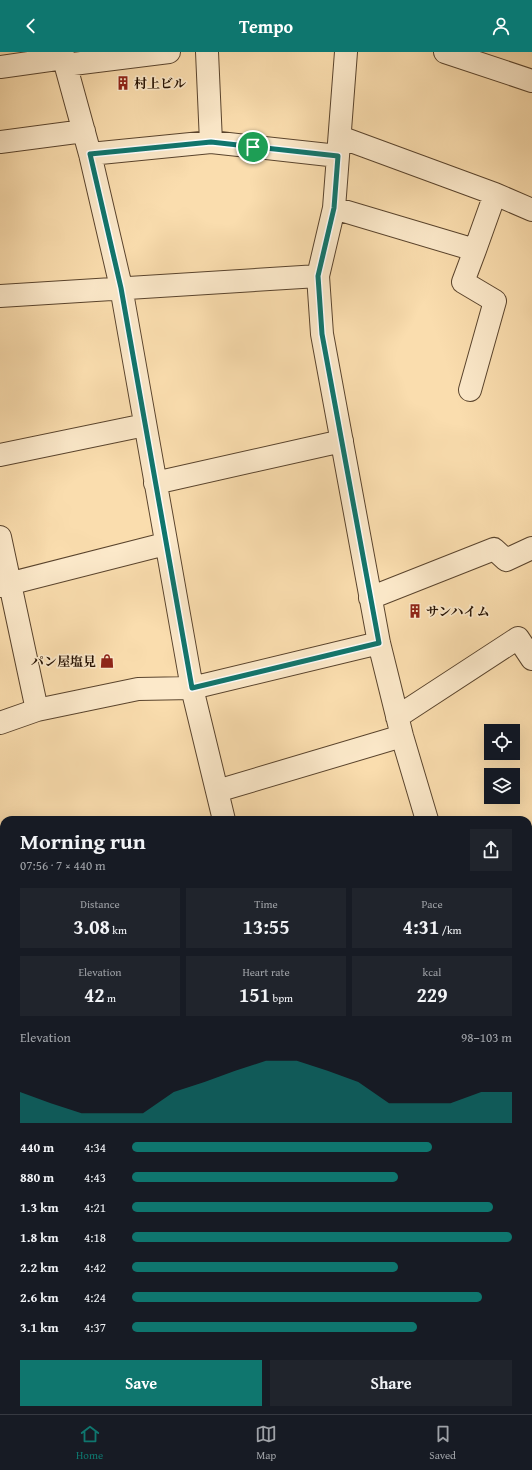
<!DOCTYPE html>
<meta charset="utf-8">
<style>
body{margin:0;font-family:"Gentium Book Plus","Noto Serif JP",serif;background:#20242c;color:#f1f3f6;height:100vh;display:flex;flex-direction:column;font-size:15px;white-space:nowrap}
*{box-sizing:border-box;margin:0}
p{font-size:13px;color:#9ea1a6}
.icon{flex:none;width:22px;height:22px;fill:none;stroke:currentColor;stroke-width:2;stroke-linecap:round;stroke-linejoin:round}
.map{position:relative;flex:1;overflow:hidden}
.panel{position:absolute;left:0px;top:764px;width:532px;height:598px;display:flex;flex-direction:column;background:#171b24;border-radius:12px 12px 0 0;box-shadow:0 4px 16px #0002}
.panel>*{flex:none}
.tools{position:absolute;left:484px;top:672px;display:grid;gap:8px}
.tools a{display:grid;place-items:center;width:36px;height:36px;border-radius:0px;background:#171b24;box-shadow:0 4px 16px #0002;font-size:20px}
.pin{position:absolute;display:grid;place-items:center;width:34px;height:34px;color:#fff;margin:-17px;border:2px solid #fff;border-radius:50%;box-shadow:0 1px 4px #0007}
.round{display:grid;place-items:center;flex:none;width:42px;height:42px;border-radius:0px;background:#20242c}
.overview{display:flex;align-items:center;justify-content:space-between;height:68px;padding:0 20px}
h1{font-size:22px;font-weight:600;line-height:30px}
.stats{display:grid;grid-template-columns:repeat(3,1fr);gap:6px;height:68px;padding:4px 20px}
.stats div{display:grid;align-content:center;border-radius:0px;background:#20242c;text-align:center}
.stats b{font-size:20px;font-weight:600}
.stats small{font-size:11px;font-weight:400}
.stats p{font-size:11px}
.chart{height:112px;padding:8px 20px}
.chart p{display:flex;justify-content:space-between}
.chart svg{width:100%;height:72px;margin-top:4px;fill:#0f766e;opacity:.7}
.button{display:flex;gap:8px;margin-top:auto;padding:8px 20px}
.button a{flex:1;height:46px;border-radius:0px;background:#0f766e;color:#fff;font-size:16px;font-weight:600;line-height:46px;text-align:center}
.button a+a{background:#20242c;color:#f1f3f6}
ul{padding:0 20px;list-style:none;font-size:13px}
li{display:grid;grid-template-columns:64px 48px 1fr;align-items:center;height:30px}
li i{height:10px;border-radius:5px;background:#0f766e}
header{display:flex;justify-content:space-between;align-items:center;height:52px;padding:0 20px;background:#0f766e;color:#fff;font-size:18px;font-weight:600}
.tabs{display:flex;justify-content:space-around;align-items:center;height:56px;border-top:1px solid #363941;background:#171b24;font-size:11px;color:#9ea1a6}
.tabs a{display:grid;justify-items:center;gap:2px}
.tabs .on{color:#0f766e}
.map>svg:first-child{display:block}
</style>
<header><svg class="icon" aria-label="back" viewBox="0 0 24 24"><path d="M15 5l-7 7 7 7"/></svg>Tempo<svg class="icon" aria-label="person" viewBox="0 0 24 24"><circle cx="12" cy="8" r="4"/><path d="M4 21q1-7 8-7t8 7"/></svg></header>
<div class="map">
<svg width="532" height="1362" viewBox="0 0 532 1362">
<rect width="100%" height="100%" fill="#faddae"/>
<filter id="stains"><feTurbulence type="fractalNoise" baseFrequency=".005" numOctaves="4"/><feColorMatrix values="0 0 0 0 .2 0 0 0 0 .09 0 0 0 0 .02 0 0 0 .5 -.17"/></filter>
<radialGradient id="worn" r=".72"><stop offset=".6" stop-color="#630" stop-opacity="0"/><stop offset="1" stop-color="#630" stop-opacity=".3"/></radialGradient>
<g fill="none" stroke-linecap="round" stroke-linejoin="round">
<defs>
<path id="minor" d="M62,0L90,102L121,235L192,636L224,768
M207,0L211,90
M346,0L334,156L318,224L322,282L379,591L402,684L427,768
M445,0L532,29
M65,13L169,0
M0,15L64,6
M340,85L495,142L532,158
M0,90L84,79
M90,102L211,90L338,104
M334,156L475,198L495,142
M0,244L318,224
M470,338L495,249L463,230L475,198
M0,403L145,373
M155,431L342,389
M0,485L37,658
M0,534L165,492
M370,546L494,497L506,508L532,496
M397,665L518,586L532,607
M0,671L37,658L138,637L192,636L379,591
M217,739L402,684
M528,965L532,972
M0,1030L4,1040
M528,1137H532
M528,1159H532
M0,1202L4,1201
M528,1239L532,1244
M0,1338L4,1337
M333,1358L334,1362
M426,1358L428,1362
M279,1362L286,1358"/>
</defs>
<!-- minor casing -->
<use href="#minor" stroke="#5a442d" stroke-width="24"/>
<!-- path -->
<path stroke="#251102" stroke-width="2.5" stroke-dasharray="1 2" stroke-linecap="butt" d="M233,1358L236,1362"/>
<!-- minor -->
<use href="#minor" stroke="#fce9ca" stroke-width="22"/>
<!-- rail -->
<path stroke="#251102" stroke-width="3" stroke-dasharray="7 7" stroke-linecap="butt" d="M528,1037L532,1032
M528,1054L532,1049
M225,1362L229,1358
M241,1362L245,1358"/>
</g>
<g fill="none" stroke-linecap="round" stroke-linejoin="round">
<defs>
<path id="route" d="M211,90L338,104L334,156L318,224L322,282L379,591L192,636L121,236L90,102Z"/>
</defs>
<!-- route casing -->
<use href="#route" stroke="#fff" stroke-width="8"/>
<!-- route -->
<use href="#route" stroke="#0f766e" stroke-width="5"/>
</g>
<!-- icons -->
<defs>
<symbol id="building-bare" viewBox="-9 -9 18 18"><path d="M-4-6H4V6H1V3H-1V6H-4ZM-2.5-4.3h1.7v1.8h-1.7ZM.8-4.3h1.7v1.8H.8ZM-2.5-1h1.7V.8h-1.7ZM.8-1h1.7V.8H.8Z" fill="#8f2418" stroke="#fce9ca" stroke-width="2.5" paint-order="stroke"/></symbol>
<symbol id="shop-bare" viewBox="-9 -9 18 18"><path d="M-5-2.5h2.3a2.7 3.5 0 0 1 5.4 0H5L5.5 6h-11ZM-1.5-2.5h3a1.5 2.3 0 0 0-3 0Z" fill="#8f2418" stroke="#fce9ca" stroke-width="2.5" paint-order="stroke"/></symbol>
</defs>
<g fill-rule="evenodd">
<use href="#building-bare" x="113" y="21" width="20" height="20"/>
<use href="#building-bare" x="405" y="549" width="20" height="20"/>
<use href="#shop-bare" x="97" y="599" width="20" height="20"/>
</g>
<g text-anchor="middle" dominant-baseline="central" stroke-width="3.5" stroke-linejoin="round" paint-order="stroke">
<!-- poi labels -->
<g font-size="13" font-weight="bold" fill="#251102" stroke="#fce9ca" text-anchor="start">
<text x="134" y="31">村上ビル</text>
<text x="426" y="559">サンハイム</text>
<text x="96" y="609" text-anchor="end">パン屋塩見</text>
</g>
</g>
<rect width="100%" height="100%" filter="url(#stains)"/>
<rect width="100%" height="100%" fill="url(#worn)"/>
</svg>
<div class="tools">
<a><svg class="icon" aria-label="locate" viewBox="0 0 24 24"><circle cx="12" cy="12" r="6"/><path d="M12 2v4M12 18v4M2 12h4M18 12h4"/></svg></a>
<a><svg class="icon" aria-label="layers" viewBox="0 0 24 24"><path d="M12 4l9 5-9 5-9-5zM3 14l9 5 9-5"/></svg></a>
</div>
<div class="pin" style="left:253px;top:95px;background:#1e9e55"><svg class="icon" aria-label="arrive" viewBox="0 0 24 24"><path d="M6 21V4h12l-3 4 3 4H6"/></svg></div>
<section class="panel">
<div class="overview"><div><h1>Morning run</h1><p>07:56 · 7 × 440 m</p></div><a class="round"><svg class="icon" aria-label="share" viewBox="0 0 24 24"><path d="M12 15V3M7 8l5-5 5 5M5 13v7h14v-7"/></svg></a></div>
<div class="stats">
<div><p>Distance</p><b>3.08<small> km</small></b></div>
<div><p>Time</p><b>13:55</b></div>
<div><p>Pace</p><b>4:31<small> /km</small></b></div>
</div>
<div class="stats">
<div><p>Elevation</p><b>42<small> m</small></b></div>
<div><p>Heart rate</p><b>151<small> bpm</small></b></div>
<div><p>kcal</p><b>229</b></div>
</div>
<div class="chart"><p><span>Elevation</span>98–103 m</p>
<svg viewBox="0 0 160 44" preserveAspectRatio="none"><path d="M0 44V25L10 32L20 38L30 38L40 38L50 25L60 19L70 12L80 6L90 6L100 12L110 19L120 32L130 32L140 32L150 25L160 25V44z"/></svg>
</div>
<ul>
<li><b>440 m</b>4:34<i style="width:79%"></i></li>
<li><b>880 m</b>4:43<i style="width:70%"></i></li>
<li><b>1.3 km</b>4:21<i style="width:95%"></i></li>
<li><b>1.8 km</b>4:18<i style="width:100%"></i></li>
<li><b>2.2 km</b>4:42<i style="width:70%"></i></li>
<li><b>2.6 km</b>4:24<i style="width:92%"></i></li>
<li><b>3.1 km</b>4:37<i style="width:75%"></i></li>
</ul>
<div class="button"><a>Save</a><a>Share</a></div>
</section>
</div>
<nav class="tabs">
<a class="on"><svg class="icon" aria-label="home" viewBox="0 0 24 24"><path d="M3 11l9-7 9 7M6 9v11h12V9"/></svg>Home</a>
<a><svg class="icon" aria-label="map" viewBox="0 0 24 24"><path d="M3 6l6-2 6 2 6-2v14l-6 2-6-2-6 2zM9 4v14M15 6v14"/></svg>Map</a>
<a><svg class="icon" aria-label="saved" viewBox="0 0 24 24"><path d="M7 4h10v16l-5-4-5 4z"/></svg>Saved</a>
</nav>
